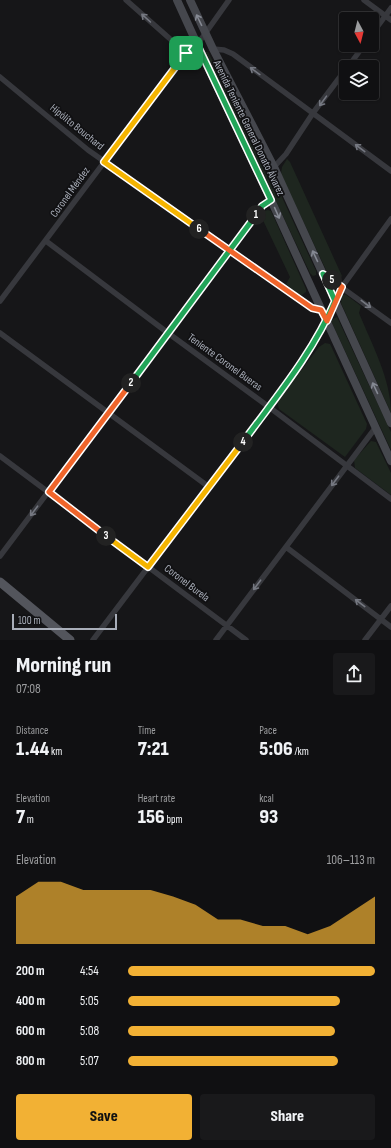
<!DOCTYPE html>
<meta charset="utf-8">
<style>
body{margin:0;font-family:"Sofia Sans Condensed",sans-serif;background:#19191b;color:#f1f3f6;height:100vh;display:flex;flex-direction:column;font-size:15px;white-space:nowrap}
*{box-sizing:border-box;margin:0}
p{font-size:13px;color:#9c9d9f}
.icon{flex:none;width:22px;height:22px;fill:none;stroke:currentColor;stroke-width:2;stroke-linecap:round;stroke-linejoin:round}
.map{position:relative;height:640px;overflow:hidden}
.side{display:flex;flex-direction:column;background:#101012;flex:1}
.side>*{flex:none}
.needle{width:26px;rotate:173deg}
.fabs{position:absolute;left:339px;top:12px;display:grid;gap:8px}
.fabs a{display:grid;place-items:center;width:40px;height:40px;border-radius:4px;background:#101012;box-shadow:0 1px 3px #0004,0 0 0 1px #303032;font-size:20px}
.scale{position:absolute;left:12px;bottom:10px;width:105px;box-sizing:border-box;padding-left:4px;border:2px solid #a8adb8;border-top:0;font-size:11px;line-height:14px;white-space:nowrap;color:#a8adb8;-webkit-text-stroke:3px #111113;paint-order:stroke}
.pin{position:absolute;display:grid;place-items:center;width:34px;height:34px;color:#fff;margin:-17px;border-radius:8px;box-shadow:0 2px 6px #0006}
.km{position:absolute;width:20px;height:20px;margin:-10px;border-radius:50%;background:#222;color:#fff;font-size:11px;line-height:20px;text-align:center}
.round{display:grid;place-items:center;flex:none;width:42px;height:42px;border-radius:4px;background:#19191b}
.summary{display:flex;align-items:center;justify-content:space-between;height:68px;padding:0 16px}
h1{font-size:22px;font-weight:800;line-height:30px}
.stats{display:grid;grid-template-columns:repeat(3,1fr);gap:6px;height:68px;padding:4px 16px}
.stats div{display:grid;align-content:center}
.stats b{font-size:20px;font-weight:800}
.stats small{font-size:11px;font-weight:400}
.stats p{font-size:11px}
.chart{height:112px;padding:8px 16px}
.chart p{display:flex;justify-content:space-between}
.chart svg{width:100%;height:72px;margin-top:4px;fill:#f2b134;opacity:.7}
.cta{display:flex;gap:8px;margin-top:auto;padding:8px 16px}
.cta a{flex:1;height:46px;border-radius:4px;background:#f2b134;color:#111;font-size:16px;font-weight:800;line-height:46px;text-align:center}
.cta a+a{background:#19191b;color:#f1f3f6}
ul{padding:0 16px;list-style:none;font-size:13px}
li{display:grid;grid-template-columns:64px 48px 1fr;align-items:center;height:30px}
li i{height:10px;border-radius:5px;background:#f2b134}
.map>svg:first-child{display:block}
</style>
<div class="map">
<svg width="391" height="640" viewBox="0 0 391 640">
<rect width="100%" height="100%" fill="#161618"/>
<!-- green -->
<path fill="#1e261f" d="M205,52H208L269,169L316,271V275L313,276L310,273Z
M287,159L290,162L342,276L340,278H337L327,272L281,174L282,167Z
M268,210L271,211L306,289V292L302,295H299L286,284L290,277L261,216L264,211Z
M345,294L361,306L359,313C372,345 391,379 391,413L341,303L342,296Z
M337,317L391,432V450L332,323L331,320Z
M325,343L330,344L332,348L367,424L366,429L345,457L279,409L277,402L319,347Z
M371,441L376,442L391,473V495L355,468L354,460Z"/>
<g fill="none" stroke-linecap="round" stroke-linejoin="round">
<!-- street -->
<path stroke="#37383d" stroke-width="5.5" d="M126,0L186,53
M364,0L391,20
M372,34L391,8
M213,49L224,50L233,54L391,171
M348,67L364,45
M0,77L88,150L309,305L315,309L321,310
M274,167L286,154L313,113L346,69
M46,241L168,333L269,407L391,499
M323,274L391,323
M0,301L186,53L202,38L229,0
M0,333L209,487
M0,456L246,640
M286,547L391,627
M0,556L263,206L271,200
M93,640L269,407L317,338L327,321L342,287L391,219
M216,640L376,427
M365,640L391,606"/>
<!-- secondary -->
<path stroke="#45474d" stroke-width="8" d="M177,0L197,44L271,200L391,461
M190,0L213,49L274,167L391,423"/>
<!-- primary -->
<path stroke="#53555c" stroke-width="9" d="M0,582L70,640"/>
</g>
<!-- one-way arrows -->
<defs><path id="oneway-shaft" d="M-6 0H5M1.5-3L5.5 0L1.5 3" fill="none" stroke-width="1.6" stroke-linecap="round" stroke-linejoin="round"/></defs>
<g stroke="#757881">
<use href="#oneway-shaft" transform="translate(146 18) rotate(-138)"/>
<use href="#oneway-shaft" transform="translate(255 71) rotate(-144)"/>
<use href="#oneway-shaft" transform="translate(323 101) rotate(126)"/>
<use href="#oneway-shaft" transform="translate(360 148) rotate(-143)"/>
<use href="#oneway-shaft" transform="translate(366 304) rotate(37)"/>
<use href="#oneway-shaft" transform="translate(335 481) rotate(127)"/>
<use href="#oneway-shaft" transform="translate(34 511) rotate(127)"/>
<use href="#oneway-shaft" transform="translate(257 585) rotate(127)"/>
<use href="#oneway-shaft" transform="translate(360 603) rotate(-143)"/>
</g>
<g stroke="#858993">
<use href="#oneway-shaft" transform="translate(199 20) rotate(-116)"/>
<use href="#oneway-shaft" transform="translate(277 213) rotate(66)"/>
<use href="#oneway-shaft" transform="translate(315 256) rotate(-115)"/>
<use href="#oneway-shaft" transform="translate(375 388) rotate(-115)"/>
</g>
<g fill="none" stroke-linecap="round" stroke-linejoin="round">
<defs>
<path id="split-1" d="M186,53L197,44L271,200L262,206L256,215"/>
<path id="split-2" d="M131,383L256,215"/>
<path id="split-3" d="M106,536L49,492L131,383"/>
<path id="split-4" d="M106,536L148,567L243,442"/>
<path id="split-5" d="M243,442C276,397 313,353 335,301L323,274L332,280"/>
<path id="split-6" d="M199,229L312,308L321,310L327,321L342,287L332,280"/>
<path id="split-7" d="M186,53L104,162L199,229"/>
</defs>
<!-- split-1 casing -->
<use href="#split-1" stroke="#fff" stroke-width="8"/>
<!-- split-2 casing -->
<use href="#split-2" stroke="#fff" stroke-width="8"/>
<!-- split-3 casing -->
<use href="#split-3" stroke="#fff" stroke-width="8"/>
<!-- split-4 casing -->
<use href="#split-4" stroke="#fff" stroke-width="8"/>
<!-- split-5 casing -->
<use href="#split-5" stroke="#fff" stroke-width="8"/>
<!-- split-6 casing -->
<use href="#split-6" stroke="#fff" stroke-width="8"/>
<!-- split-7 casing -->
<use href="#split-7" stroke="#fff" stroke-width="8"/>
<!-- split-1 -->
<use href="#split-1" stroke="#22a559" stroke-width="5"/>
<!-- split-2 -->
<use href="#split-2" stroke="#22a559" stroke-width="5"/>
<!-- split-3 -->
<use href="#split-3" stroke="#f0652b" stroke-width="5"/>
<!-- split-4 -->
<use href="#split-4" stroke="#f5b400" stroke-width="5"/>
<!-- split-5 -->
<use href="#split-5" stroke="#22a559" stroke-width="5"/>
<!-- split-6 -->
<use href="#split-6" stroke="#f0652b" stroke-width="5"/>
<!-- split-7 -->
<use href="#split-7" stroke="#f5b400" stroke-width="5"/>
</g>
<g text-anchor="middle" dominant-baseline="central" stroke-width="3.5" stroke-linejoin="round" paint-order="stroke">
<!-- street labels -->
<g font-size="11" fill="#a8adb8" stroke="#111113">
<text transform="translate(77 127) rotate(39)">Hipólito Bouchard</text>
<text transform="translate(249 128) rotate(64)">Avenida Teniente General Donato Álvarez</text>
<text transform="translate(70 192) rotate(-54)">Coronel Méndez</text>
<text transform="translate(225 362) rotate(36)">Teniente Coronel Bueras</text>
<text transform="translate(187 583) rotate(37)">Coronel Burela</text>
</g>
</g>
</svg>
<div class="fabs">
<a><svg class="needle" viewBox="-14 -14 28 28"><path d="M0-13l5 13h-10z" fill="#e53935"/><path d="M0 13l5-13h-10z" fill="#9c9d9f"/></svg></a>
<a><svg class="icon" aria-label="layers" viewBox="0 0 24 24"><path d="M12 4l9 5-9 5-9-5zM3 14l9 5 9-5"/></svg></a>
</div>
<div class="scale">100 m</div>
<div class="pin" style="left:186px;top:53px;background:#1e9e55"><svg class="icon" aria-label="arrive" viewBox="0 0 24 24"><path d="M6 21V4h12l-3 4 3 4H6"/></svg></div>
<b class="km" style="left:256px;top:215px">1</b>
<b class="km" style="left:131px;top:383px">2</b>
<b class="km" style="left:106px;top:536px">3</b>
<b class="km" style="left:243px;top:442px">4</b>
<b class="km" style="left:332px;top:280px">5</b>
<b class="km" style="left:199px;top:229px">6</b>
</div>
<section class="side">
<div class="summary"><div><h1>Morning run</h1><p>07:08</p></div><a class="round"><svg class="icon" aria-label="share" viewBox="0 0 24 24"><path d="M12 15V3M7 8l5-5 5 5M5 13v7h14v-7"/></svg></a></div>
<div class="stats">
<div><p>Distance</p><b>1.44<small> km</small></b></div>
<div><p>Time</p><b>7:21</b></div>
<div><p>Pace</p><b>5:06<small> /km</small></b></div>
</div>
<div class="stats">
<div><p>Elevation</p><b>7<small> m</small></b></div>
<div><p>Heart rate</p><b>156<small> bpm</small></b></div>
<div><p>kcal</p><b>93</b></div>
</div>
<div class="chart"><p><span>Elevation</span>106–113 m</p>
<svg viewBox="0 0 160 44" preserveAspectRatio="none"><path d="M0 44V15L10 6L20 6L30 11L40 11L50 11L60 11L70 15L80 20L90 29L100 29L110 33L120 33L130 38L140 33L150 24L160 15V44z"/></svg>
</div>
<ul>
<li><b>200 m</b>4:54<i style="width:100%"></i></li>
<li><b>400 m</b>5:05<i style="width:86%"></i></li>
<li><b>600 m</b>5:08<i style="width:84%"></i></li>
<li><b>800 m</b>5:07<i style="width:85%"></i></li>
</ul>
<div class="cta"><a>Save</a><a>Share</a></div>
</section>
